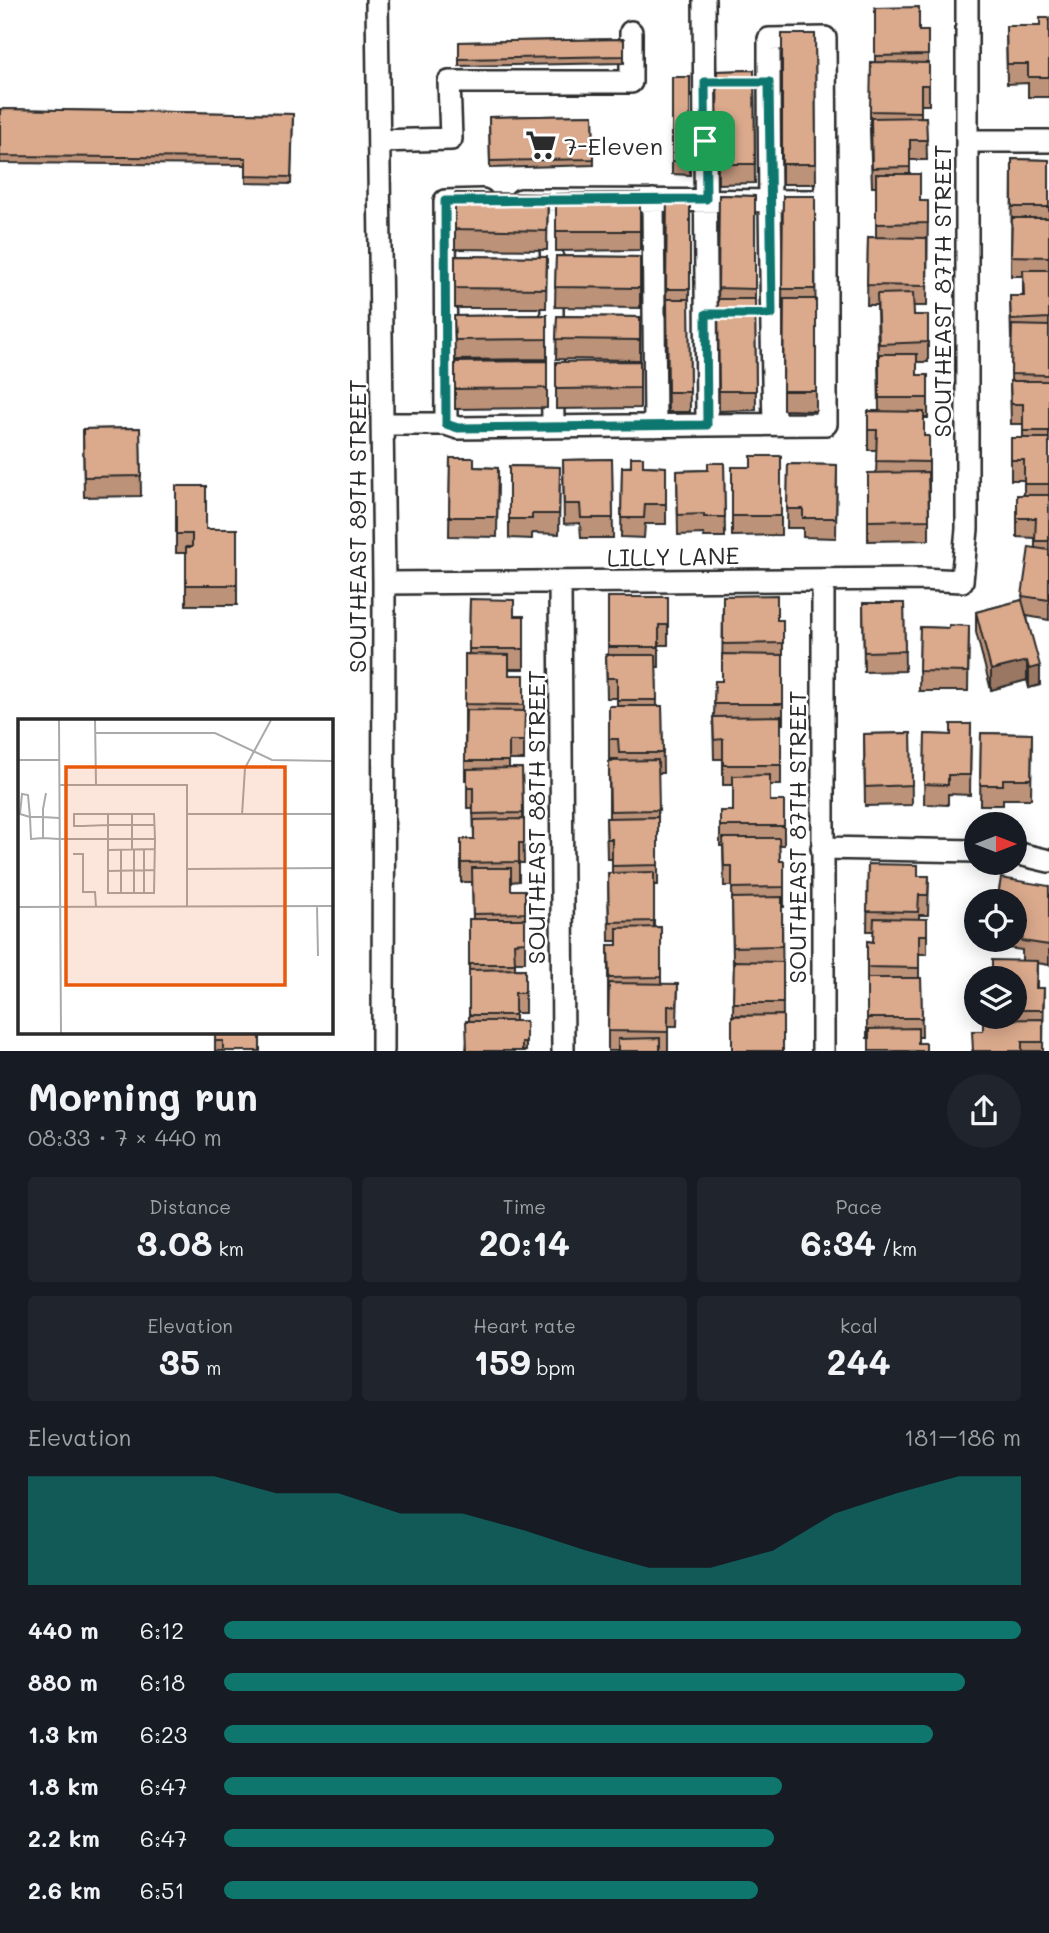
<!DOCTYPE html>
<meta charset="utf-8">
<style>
body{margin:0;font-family:Mali,sans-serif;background:#20242c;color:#f1f3f6;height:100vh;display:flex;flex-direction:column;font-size:26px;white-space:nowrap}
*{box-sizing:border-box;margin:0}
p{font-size:23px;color:#9ea1a6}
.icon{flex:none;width:38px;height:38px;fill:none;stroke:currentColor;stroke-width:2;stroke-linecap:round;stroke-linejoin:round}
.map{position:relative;height:1051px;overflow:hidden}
.sheet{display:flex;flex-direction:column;background:#171b24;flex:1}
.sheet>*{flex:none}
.needle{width:46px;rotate:90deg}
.buttons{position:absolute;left:964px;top:812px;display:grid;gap:14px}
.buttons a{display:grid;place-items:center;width:63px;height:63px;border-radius:50%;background:#171b24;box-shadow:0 4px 18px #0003;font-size:35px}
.pin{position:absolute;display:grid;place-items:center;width:60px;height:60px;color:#fff;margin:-30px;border-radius:14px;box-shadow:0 4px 10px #0006}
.round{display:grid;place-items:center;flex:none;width:74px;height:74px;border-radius:37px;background:#20242c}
.overview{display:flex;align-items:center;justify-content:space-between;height:119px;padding:0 28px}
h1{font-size:38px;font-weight:700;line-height:52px}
.metrics{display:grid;grid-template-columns:repeat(3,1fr);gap:10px;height:119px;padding:7px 28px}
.metrics div{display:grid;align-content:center;border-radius:7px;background:#20242c;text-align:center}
.metrics b{font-size:35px;font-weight:700}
.metrics small{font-size:19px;font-weight:400}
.metrics p{font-size:19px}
.chart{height:196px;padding:14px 28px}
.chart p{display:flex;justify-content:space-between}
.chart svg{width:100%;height:126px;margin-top:7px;fill:#0f766e;opacity:.7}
ul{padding:0 28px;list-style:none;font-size:23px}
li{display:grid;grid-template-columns:112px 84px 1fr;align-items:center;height:52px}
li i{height:18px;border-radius:9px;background:#0f766e}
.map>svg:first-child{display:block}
</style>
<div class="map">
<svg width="1049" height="1051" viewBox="0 0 1049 1051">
<rect width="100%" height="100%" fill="#fff"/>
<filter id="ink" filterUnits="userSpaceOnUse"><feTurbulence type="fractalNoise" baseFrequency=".0143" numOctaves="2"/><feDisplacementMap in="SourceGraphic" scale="14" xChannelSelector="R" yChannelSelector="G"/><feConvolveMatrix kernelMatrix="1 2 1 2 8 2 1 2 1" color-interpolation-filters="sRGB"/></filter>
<g filter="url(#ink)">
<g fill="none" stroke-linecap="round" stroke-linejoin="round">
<defs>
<path id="minor" d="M377,0L384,583L383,1051
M379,141L451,139L449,82H631V32
M968,141H1049
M482,200L445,201L446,424L458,428L707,425L704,0
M521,200C622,200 724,200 826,201L825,38L769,39C769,167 771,296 774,424
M551,200L553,427
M653,200L655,426
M382,424H446
M707,425L826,424V201
M384,583L921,579L962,581L967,529V0
M560,583L563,1051
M822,848L976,851
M1015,853L1049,861
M823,1051V581"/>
</defs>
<!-- minor casing -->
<use href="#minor" stroke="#2b2b2b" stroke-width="26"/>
<!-- minor -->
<use href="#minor" stroke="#fff" stroke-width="21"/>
</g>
<!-- wall -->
<path fill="#bc9279" stroke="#2b2b2b" stroke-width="2" d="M875,8L919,31H928V63H929V105H921V117H926L927,160H910V174L920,201H928L927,306H913L914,315H928V362H917V375H928V418H924V436H929V540L868,541V473H876L877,450H868V411H879L877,305H867L868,237L876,238V187H872L870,131V111L875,62Z
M1049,18V97H1028V83L1007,84L1006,26H1040Z
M782,34H815L816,184H782Z
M624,39V63L459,66V42Z
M754,70L755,183L718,184L717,71Z
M672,77H690V175L672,174Z
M0,109L293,114L291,184L246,183V165L0,163Z
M593,115L594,165L490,168L489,117Z
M1012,159L1049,160V620L1027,616L1040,685L1029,688L1027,680L991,690L976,632V612L1022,600L1035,548V538L1017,537V495H1024V480H1011V438H1023V424H1011L1010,381H1011L1012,339H1011L1010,296H1023V276H1011Z
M455,193L548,194L547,250L455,249Z
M640,193V250L556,251V194Z
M719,195L755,196V302L756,410L719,411L718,319Z
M667,196H690L689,309L690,412H668L666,308Z
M783,196H815L816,411L783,410V309H782Z
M455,256L547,257L546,308H455Z
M556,256L640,257V308L555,307Z
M547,315V359L455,360L454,316Z
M557,316L640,317V360L556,359Z
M547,361V408L455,409V362Z
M640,361V408L556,409V362Z
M140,428L141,496L84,497L83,429Z
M781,456V535L732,536V467H751Z
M450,458L474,467L498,468L497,537L449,536Z
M612,459L613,538H581L580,523L564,524L563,460Z
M724,463L725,537H704V534L678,535L677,471L708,470Z
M788,464L837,465L836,538L803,537V528H787Z
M509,466L560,467L559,534L532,533V539L509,538Z
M643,466L666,467V524H645L644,538L621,537L622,467Z
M176,486L206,529H237V605H186V553H176Z
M723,596L777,620H783V724H781V785H770V801H784V845H779L780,861H784V907H782L783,1017L733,1015L734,966H733L732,886H724L723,846H720V811H733V785H723V759H714L713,717H714L715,681H722Z
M608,597H668V645H659V667H656L657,706H662L663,773H658V885H654V927H661V984H678L677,1026H668V1051H608V945H617V941H609L608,873H612V859H607L606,818H609V761H618V759H609V706H617V698H607L606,655H608Z
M470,599L514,616H524V669H509V675H524V760H509V768H522L524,863H519V881L511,882V890H525V962H515V969H525V1013H515V1021H526V1051H466L469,1021V919H473L472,882H461V839H474L473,808H467V780H465V654H469Z
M863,603H904L905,671L864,672Z
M969,626L968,691H919L920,627L949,628Z
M971,724L970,795L948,794V805L924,804L925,734L951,735Z
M911,733L912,805L865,806L864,734Z
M981,733L1032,734L1031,799H1003V805H980Z
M868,864L918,876H929L928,915H919V919H927V954H919V978H921L922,1037H918V1043L926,1051L867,1038V941L873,942L874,931H867Z
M1049,886V965L1037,963V988H1044L1043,1051H972L983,1031L991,1020V1017H1015V978L1022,961V950L993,946V940H1015V901Z
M215,1032L260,1051H215Z"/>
<!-- shaded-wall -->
<path fill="#997763" stroke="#2b2b2b" stroke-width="2" d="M1027,661V680L991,690V670Z
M1040,666V685L1029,688V669Z"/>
<!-- building -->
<path fill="#dbaa8d" stroke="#2b2b2b" stroke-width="2" d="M919,7V31H928V55L875,56V8Z
M1040,18H1049V77H1028V64H1007L1006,26H1040Z
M782,34H815L816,164H782Z
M624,39V56L459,59V42Z
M871,62L929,63V85H921V112L870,111Z
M754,70L755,164H718L717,71Z
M672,77H690V161H672Z
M0,109L293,114L291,177L246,176V158L0,156Z
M593,115L594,159L490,161L489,117Z
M926,117L927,140H910V167L872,168L871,118Z
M1012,159L1049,160V207H1012Z
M876,174H920V201H928V223L876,224Z
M455,193L548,194L547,231L455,229Z
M640,193V231H556V194Z
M719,195L755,196V289L718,288Z
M667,196H690V289H666Z
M783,196H815V289H782Z
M1012,218H1049V257L1011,256Z
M868,237L927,238V286L867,285Z
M455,256L547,257L546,289L455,288Z
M556,256L640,257V288L555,287Z
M1023,270H1049V318L1011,320L1010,296H1024Z
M913,293L914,315H928V342L879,344L877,294Z
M667,299H689L690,392H668Z
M718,299H755L756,391H719Z
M784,299H816V391H783Z
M547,315V339L455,340L454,316Z
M557,316L640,317V340L556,339Z
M1012,325L1049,326V375L1011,374Z
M879,354H917V375H928V398H879Z
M547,361V388L455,389V362Z
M640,361V388L556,389V362Z
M1010,381H1049V431H1023V404H1011Z
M868,411L924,412V436H929V462L876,461L877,430H868Z
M140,428L141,476L84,477L83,429Z
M1011,438H1049V484H1024V460H1011Z
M751,456H781V516H732V467H751Z
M631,457H643V466L666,467V504H645L644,518H621L622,467H631Z
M450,458H474V467L498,468L497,517H449Z
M612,459L613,518H581L580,504H564L563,460Z
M708,463H724L725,517H704V514L678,515L677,471L708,470Z
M788,464L837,465L836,518H803V509H787Z
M509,466L560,467L559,514H532V519H509Z
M928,472L929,520L868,521V473Z
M176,486H206V529H237V585H186V547H192V534H176Z
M1017,495H1049V541H1035L1036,518H1017Z
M1029,547L1049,550V600L1022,596Z
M777,595V620H783V643L723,644V596Z
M608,597H668V625H659V647H608Z
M470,599L514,600V616H524V649H469Z
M1022,600L1040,666L1029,669L1027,661L991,670L976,612Z
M863,603H904L905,651L864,652Z
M949,625L969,626L968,672L919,671L920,627L949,628Z
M465,654L509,655V675H524V705L465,704Z
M722,654L783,655V704H714L715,681H722Z
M606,655H656L657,700H617V678H607Z
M609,706H662L663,753H619L618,739H609Z
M466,710L525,711L524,741H509V761H465Z
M781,716V765H723V739L714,740L713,717Z
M951,724H971L970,775H948V785L924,784L925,734L951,735Z
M911,733L912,785L865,787L864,734Z
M981,733L1032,734L1031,779H1003V785H980Z
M658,760L659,810L610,811L609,761Z
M522,768L523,813L473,814V788H467V769Z
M770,775V801H784V826H720V811H733V776Z
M658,817V865L612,866V839H607L606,818Z
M524,819V843H519V862L461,863V839H474V820Z
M723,838H779L780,861H784V887L732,888V866H724Z
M868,864L918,865V876H929L928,895H919L918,912L867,911Z
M472,868H511V890H525V913L473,914Z
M654,872V921L609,922L608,873Z
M1001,878L1049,886V945L1022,941L1024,931L1015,929V901H997Z
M782,897V946L733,947L732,898Z
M874,918L927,919V935H919V968L867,967V941L873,942Z
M469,919H525V942L514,943L515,964H469Z
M661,927V977L609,978L608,945H617V928Z
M992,960L1037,961L1036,988H1044L1043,1010H1015V978H992Z
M734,961L783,962V1003H733Z
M525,969V993H515V1015H469V970Z
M867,978H921L922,1018H867Z
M609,983L678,984L677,1006H668V1032L608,1031Z
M783,1015V1051H732V1016Z
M1043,1019V1042H1022V1051H973L972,1031H983V1020Z
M466,1021H526V1042H522V1051H467Z
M918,1028V1043H926V1051H869V1029Z
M215,1032H260V1051H223V1041H215Z
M660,1038V1051H618V1039Z"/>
</g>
<g fill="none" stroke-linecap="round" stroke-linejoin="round" filter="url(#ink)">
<defs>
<path id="route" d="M705,82H769L772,314H706L707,425L458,428L446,424L445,201L706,199Z"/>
</defs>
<!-- route casing -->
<use href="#route" stroke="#fff" stroke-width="14"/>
<!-- route -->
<use href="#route" stroke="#0f766e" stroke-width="9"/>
</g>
<!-- icons -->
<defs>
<symbol id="supermarket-bare" viewBox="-9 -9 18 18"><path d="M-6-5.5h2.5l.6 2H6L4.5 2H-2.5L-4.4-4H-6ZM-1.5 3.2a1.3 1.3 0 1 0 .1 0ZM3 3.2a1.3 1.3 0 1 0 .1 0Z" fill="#2b2b2b" stroke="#fff" stroke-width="2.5" paint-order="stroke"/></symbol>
</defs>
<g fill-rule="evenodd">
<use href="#supermarket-bare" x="519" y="123" width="44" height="44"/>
</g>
<g text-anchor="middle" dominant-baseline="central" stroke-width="5" stroke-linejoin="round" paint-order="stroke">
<!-- poi labels -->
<g font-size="24" fill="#2b2b2b" stroke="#fff" text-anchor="start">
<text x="564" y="145">7-Eleven</text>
</g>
<!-- street labels -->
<g font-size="24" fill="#2b2b2b" stroke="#fff">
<text transform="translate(941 291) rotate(-90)">SOUTHEAST 87TH STREET</text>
<text transform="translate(356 526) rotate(-90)">SOUTHEAST 89TH STREET</text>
<text transform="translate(673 556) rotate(-1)">LILLY LANE</text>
<text transform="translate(535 817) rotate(-90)">SOUTHEAST 88TH STREET</text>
<text transform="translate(796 837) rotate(-90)">SOUTHEAST 87TH STREET</text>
</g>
</g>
<!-- overview -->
<g transform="translate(18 719)">
<rect width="315" height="315" fill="#fff"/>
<path fill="none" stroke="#aaa" stroke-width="2" d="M41,1L43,314M77,1L78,65M78,14H197L254,41L315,42M0,41H41M42,66H169V187M28,74L25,90V119L13,120L12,98L2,95L4,75L10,76L12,98H25L41,99M90,95H136L137,120M114,95V131M169,95H315M224,96L227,49L253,1M25,119L41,120H137L136,174H90V95H56V107H65L90,106H136M116,130V174M126,130V174M90,131L137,130M55,135H65V173H77L78,188M169,150L315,149M90,152L137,151M103,174V131M299,187L300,237M0,188L315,187"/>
<path fill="#e8590c" fill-opacity="0.15" stroke="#e8590c" stroke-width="3.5" d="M48,48H267V266H48Z"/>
<rect width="315" height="315" fill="none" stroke="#2b2b2b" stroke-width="3.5"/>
</g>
</svg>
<div class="buttons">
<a><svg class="needle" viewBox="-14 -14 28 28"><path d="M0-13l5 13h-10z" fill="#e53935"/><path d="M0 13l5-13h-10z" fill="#9ea1a6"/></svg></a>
<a><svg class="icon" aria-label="locate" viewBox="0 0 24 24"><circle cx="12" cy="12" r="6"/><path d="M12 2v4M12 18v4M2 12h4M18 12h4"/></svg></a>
<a><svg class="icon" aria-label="layers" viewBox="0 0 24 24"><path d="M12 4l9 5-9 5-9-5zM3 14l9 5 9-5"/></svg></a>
</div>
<div class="pin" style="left:705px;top:141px;background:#1e9e55"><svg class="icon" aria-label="arrive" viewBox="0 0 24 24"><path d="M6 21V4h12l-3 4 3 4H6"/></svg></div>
</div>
<section class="sheet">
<div class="overview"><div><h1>Morning run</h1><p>08:33 · 7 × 440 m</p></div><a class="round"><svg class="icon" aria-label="share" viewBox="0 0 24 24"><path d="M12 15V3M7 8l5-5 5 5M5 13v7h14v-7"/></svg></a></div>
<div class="metrics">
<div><p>Distance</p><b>3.08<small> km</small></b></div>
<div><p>Time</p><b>20:14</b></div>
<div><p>Pace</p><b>6:34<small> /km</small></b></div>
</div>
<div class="metrics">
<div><p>Elevation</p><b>35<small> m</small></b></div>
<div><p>Heart rate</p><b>159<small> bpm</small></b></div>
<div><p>kcal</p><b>244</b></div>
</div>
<div class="chart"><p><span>Elevation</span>181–186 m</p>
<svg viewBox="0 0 160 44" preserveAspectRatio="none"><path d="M0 44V6L10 6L20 6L30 6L40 12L50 12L60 19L70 19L80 25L90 32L100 38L110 38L120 32L130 19L140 12L150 6L160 6V44z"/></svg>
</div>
<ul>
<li><b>440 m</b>6:12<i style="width:100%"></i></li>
<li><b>880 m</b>6:18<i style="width:93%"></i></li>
<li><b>1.3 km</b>6:23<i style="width:89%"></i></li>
<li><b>1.8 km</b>6:47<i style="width:70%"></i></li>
<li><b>2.2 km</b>6:47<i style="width:69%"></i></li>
<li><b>2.6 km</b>6:51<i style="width:67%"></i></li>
</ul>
</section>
